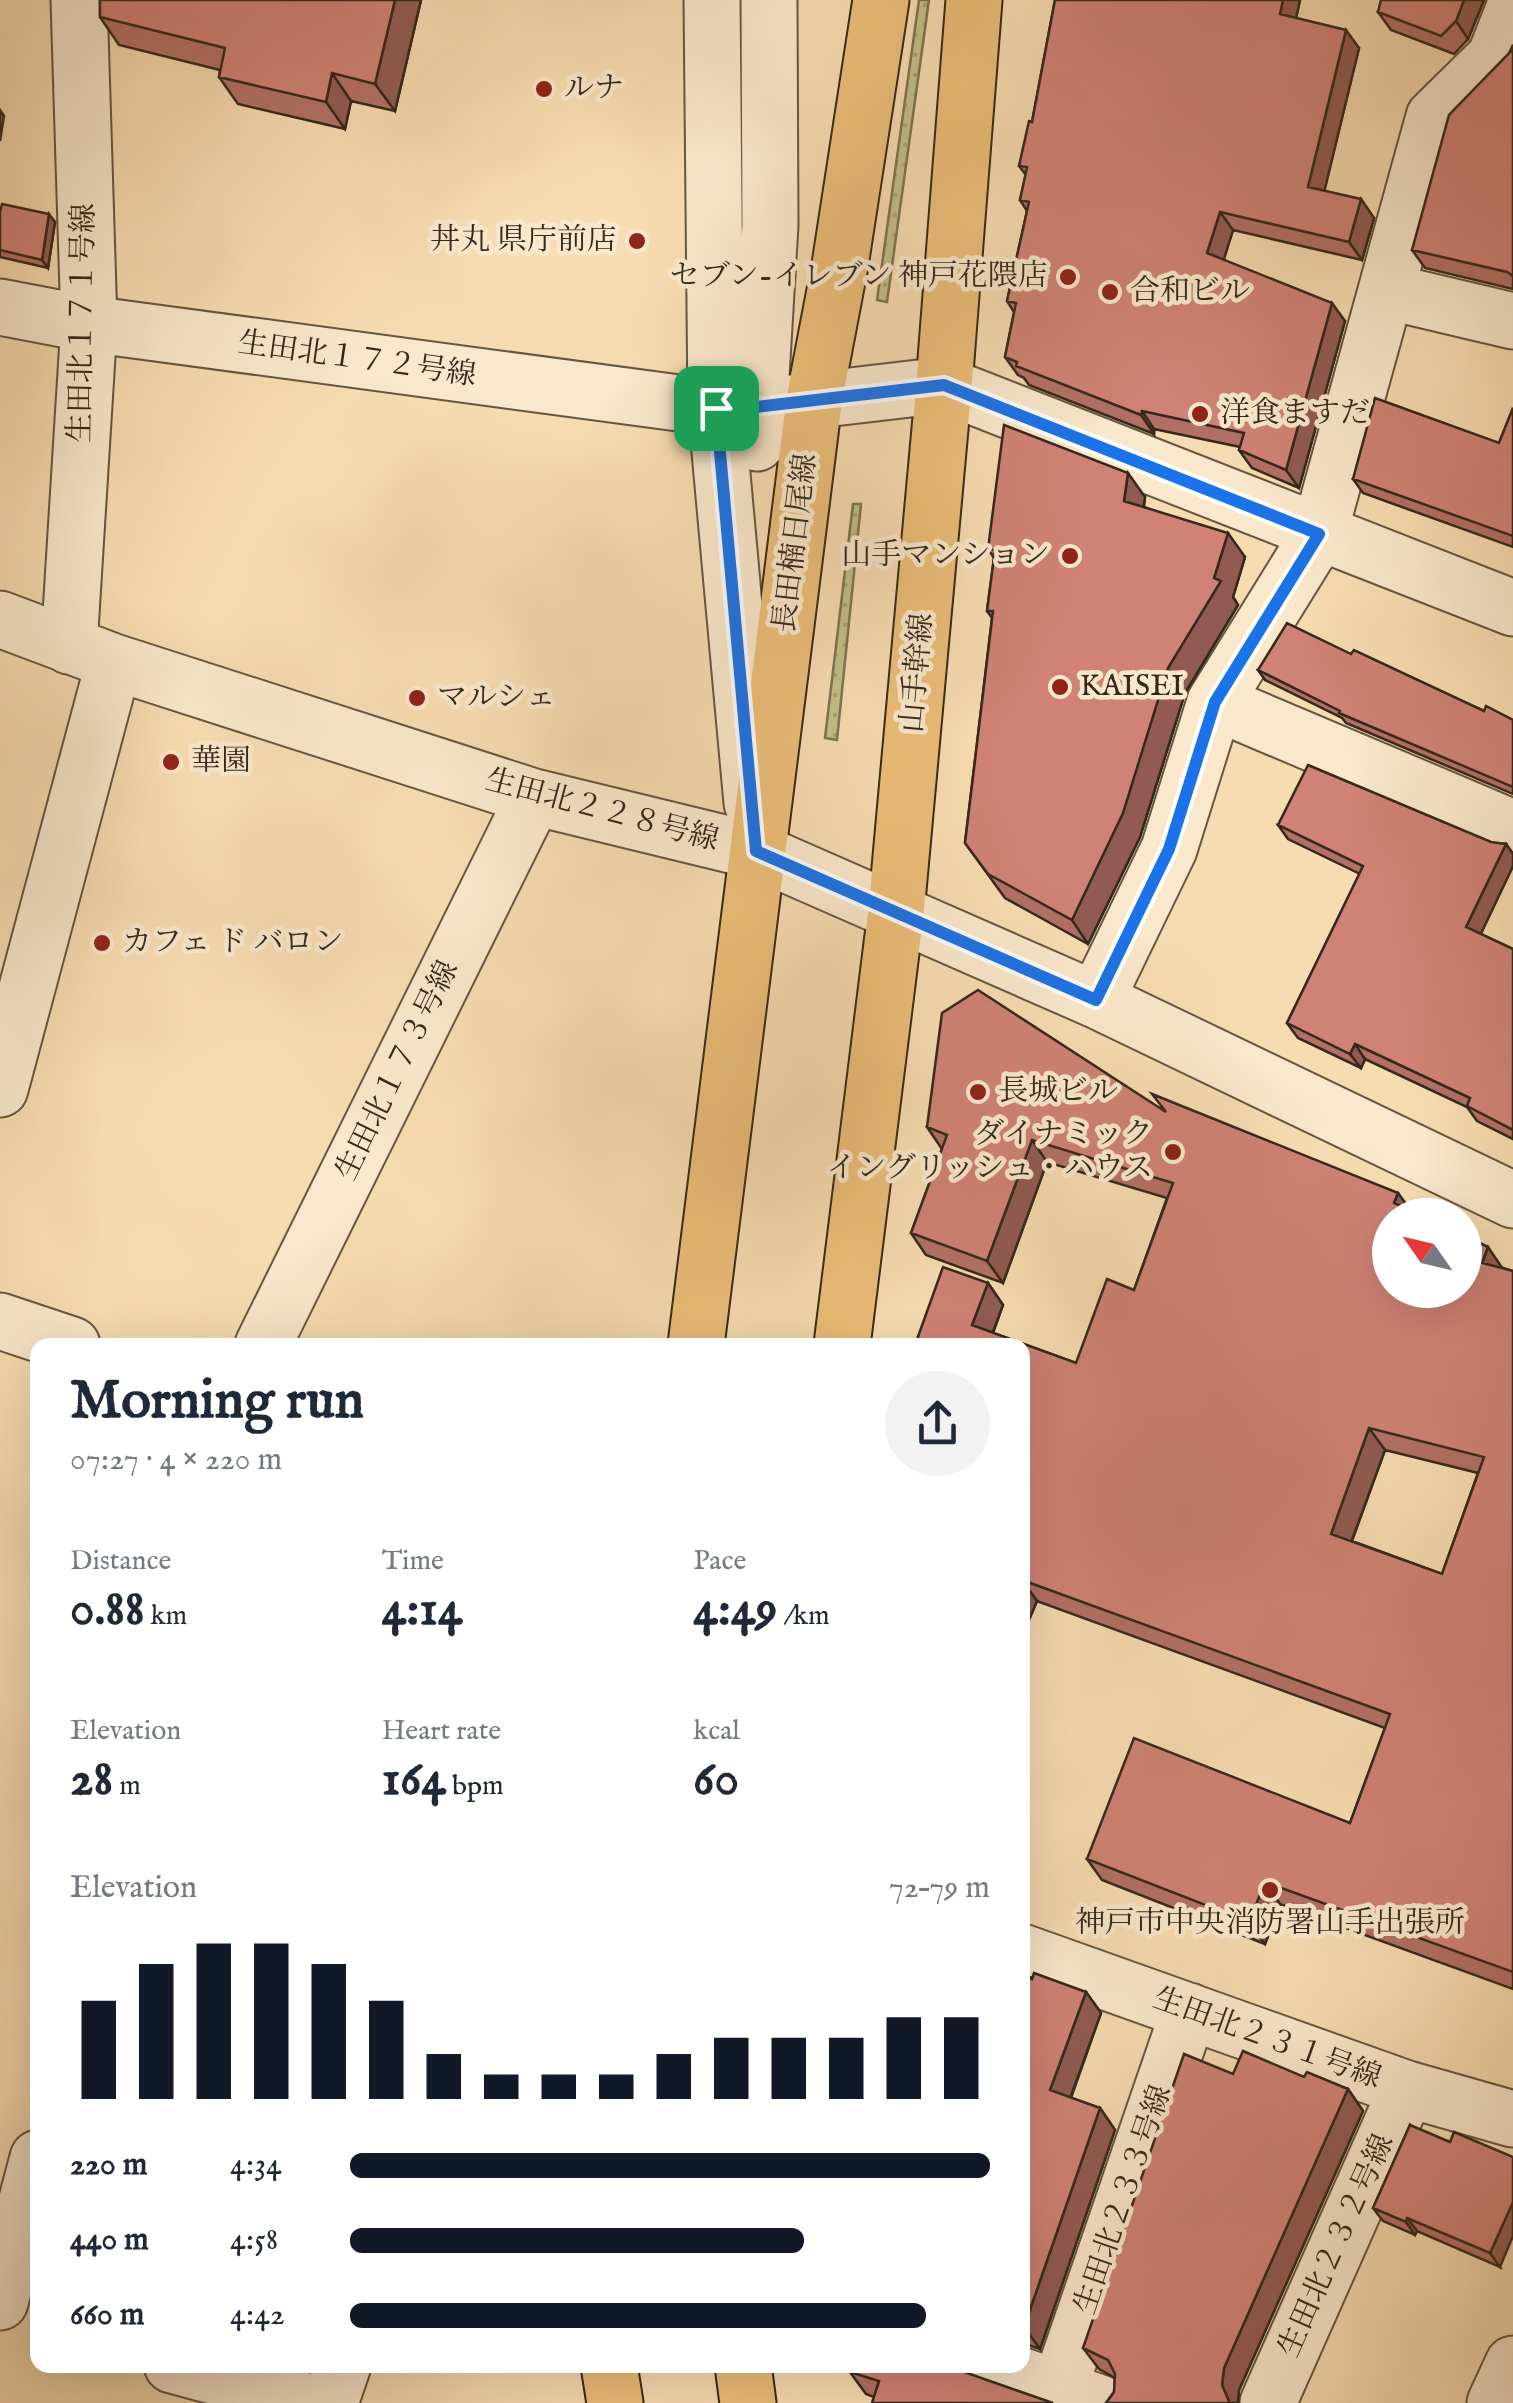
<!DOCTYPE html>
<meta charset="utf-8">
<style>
body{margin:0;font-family:"IM FELL English","Noto Serif JP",serif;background:#f2f2f3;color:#1f2937;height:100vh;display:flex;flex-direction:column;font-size:38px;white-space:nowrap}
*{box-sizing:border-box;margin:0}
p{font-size:32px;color:#747a83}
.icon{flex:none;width:55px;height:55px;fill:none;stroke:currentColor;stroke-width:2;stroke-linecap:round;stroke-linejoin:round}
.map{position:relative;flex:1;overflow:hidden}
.panel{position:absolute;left:30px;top:1338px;width:1000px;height:1035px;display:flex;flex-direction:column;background:#fff;border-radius:20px;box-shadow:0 10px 40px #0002}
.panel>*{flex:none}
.needle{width:65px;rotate:304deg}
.tools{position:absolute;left:1372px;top:1198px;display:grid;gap:20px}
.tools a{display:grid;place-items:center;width:110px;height:110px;border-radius:50%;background:#fff;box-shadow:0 10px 40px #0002;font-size:50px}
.pin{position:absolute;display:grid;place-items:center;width:85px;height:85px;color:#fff;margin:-42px;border-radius:20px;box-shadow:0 5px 15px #0006}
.round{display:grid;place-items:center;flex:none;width:105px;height:105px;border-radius:52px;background:#f2f2f3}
.headline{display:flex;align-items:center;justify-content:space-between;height:170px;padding:0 40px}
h1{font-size:55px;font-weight:700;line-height:75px}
.figures{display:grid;grid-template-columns:repeat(3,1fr);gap:15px;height:170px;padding:10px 40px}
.figures div{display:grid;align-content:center}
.figures b{font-size:50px;font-weight:700}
.figures small{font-size:28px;font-weight:400}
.figures p{font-size:28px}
.chart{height:280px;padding:20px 40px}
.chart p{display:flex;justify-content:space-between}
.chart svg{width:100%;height:180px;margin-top:10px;stroke:#111827;stroke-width:6}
ul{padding:0 40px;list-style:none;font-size:32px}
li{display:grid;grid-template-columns:160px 120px 1fr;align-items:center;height:75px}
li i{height:25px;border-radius:12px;background:#111827}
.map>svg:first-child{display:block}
</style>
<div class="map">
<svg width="1513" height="2403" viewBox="0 0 1513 2403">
<defs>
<pattern id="grass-dots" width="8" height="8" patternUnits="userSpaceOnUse" patternTransform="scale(2.5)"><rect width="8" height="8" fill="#c3bf88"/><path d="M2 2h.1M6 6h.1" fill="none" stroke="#a8a475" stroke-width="1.8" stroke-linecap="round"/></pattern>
</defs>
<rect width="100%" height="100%" fill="#f8dcb1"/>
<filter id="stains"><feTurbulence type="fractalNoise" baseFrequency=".002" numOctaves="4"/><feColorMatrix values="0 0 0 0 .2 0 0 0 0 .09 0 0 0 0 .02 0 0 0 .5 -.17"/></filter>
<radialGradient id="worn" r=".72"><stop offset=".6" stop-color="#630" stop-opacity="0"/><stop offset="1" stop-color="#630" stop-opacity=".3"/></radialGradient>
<!-- grass -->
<path fill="url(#grass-dots)" stroke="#7c7452" stroke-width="2.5" d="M919,0H929L887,302L877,300Z
M853,504H861L837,740L825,738Z"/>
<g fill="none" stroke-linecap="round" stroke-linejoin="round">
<defs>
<path id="minor" d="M712,0L716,408L752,803
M1386,291L1434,117L1495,57L1513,11
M0,307L89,324L716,408L757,407L944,385L1513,608
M757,443L770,225L769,0
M0,619L114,662L534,797L756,851L1096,1000L1513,1200
M69,646L89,324L79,0
M1215,702L1513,828
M1096,1000L1169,849L1215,702L1319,534L1386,291L1513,321
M0,1089L114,662
M0,1321L72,1345
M263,1345L534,797
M1022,1952L1407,2089L1513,2119
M0,2302L38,2158
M172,2365L313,2403
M991,2365L1100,2403
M1059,2389L1189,2011
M330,2403L343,2365
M1268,2403L1407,2089
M1495,2403L1513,2364"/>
<path id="major" d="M696,1345L814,401L840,265L881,0
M842,1345L896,912L944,385L974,0
M609,2365L615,2403
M743,2365L748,2403"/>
</defs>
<!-- minor casing -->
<use href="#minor" stroke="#655540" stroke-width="59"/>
<!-- major casing -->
<use href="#major" stroke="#34281b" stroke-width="59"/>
<!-- minor -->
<use href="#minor" stroke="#fae8cc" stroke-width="55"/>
<!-- major -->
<use href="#major" stroke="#ecbe78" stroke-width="55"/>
</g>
<!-- wall -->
<path fill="#b27065" stroke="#34281b" stroke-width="2.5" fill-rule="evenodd" d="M100,0H421L395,111L351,101L345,129L238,104L219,77L220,70L119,45L100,17Z
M1055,0H1300L1296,18L1359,48L1324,191L1374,218L1362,260L1233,230L1223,260L1345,321L1299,488L1252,468L1239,450L1240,447L1154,429V434L1029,385L1024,378L1018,375L1005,357L1014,312L1007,301L1027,211L1020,200L1026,175L1019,166L1032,122Z
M1484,0L1468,39L1454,54L1391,30L1378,12Z
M1513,45V289L1425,268L1412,250Z
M0,212L55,222L48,268L0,257Z
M1513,408V547L1363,493L1353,479L1499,443Z
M1145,497L1144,507L1245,557L1233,597L1238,605L1185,693L1140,837L1088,944L1005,898L965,843L992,618L987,611L994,558L988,549Z
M1351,654L1484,711L1513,720V794L1346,723L1342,718L1265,680L1258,670Z
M1278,825L1506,844L1513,854V866L1480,934L1513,949V1139L1477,1121L1467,1107L1365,1059L1361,1068L1298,1038L1287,1023L1360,874L1288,839Z
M1164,1111L1411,1211L1503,1268L1513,1271V1989L1280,1904L1265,1944L1102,1880L1087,1859L1350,1823L1385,1728L1037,1601L1022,1636V1345H915L988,1283L1003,1305L993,1333L1076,1363L1134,1290L1167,1198L1047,1162L1003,1283L926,1255L911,1233L942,1149L927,1127ZM1385,1450L1478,1473L1442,1574L1352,1541Z
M1022,1975L1086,1992L1101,2013L1071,2098L1100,2108L1115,2130L1040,2349L1022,2343Z
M1233,2074L1304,2077L1348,2089L1363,2111L1239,2390L1238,2403H1106L1114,2392L1115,2378L1099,2369L1083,2348Z
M1410,2125L1500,2267L1417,2231L1415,2235L1383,2221L1373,2208Z
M961,2365V2369L874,2397L866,2394L850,2372Z"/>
<!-- shaded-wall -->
<path fill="#915b52" stroke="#34281b" stroke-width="2.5" d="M395,0H421L395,111L375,84Z
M1283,0H1300L1293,32L1280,14Z
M1464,0H1484L1468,39L1456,21Z
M1346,30L1359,48L1321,205L1308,187Z
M332,73L351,101L345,129L326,102Z
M0,110L4,116L0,141Z
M1361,199L1374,218L1362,260L1349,242Z
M1220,212L1233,230L1220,272L1207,253Z
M49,214L55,222L48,268L42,260Z
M1332,303L1345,321L1299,488L1286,470Z
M1142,411L1154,429V434L1141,415Z
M1128,473L1145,497L1141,525L1124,501Z
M1228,533L1245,557L1233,597L1238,605L1185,693L1140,837L1088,944L1072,920L1168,668L1214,578Z
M1506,844L1513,854V866L1477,942L1466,927Z
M1355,1044L1365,1059L1361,1068L1350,1054Z
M1032,1140L1047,1162L1003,1283L987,1261Z
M1398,1193L1414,1215L1394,1203Z
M1488,1247L1503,1269L1482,1263Z
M988,1283L1003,1305L988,1345L972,1325Z
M1369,1428L1385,1450L1346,1556L1331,1534Z
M1022,1580L1037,1601L1022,1636Z
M1265,1882L1280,1904L1265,1944L1249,1922Z
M1086,1992L1101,2013L1065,2112L1050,2090Z
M1348,2089L1363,2111L1239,2390L1238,2403H1228L1222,2385L1224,2368Z
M1100,2108L1115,2130L1040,2349L1024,2327Z
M1513,2202V2236L1500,2267L1490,2253Z
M1407,2218L1417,2231L1415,2235L1406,2222Z"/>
<!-- building -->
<path fill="#cf8275" stroke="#34281b" stroke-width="2.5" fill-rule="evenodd" d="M100,0H395L375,84L332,73L326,102L219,77L225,48L100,17Z
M1055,0H1283L1280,14L1346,30L1308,187L1361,199L1349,242L1220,212L1207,253L1332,303L1286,470L1239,450L1244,433L1142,411L1141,415L1016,366L1017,362L1005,357L1016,303L1007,301L1029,202L1020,200L1027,167L1019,166L1029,121L1032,122Z
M1381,0H1464L1456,21L1441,36L1378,12Z
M1513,45V276L1507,272L1412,250L1449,115L1511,51Z
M2,204L49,214L42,260L0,250V212Z
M1375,398L1499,443L1513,408V536L1353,479Z
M1004,425L1128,473L1124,501L1228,533L1214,578L1221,581L1168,668L1123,813L1072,920L988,874L965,843L993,611H987L995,550L988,549Z
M1287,623L1351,654L1354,650L1484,711L1486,706L1513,720V787L1339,713L1340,711L1258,670Z
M1308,765L1491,842L1506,844L1466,927L1513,949V1130L1467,1106L1470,1098L1355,1044L1350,1054L1287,1023L1363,866L1278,825Z
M978,990L1166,1112L1152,1094L1398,1193L1394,1203L1419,1215H1390V1290H1465V1236L1488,1247L1482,1263L1513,1271V1972L1265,1882L1249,1922L1087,1859L1134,1738L1350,1823L1390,1714L1022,1580V1345H915L943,1267L988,1283L972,1325L1076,1363L1107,1279L1134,1290L1173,1183L1032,1140L987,1261L911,1233L947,1135L927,1127L942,1013ZM1369,1428L1484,1457L1442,1574L1331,1534Z
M1034,1973L1086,1992L1050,2090L1100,2108L1024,2327L1022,2326V1975L1032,1979Z
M1243,2051L1304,2077L1307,2072L1348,2089L1224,2368L1222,2385L1229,2401L1228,2403H1106L1114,2392L1115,2374L1108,2360L1083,2348L1184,2054L1233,2074Z
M1410,2125L1450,2142L1454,2132L1513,2157V2202L1490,2253L1407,2218L1406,2222L1373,2208Z
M853,2365H955L964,2372L1053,2403H872L879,2381L850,2372Z"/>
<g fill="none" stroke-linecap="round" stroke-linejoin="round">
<defs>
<path id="route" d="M944,385L1319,534L1215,702L1169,849L1096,1000L756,851L716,408L756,407Z"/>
</defs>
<!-- route casing -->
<use href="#route" stroke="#fff" stroke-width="20"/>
<!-- route -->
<use href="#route" stroke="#1a73e8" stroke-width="12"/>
</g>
<!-- markers -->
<g fill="#8f2418" stroke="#fae8cc" stroke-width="4">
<circle cx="544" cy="89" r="10"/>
<circle cx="637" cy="241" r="10"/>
<circle cx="1068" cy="277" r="10"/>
<circle cx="1110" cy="292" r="10"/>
<circle cx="1200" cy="414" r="10"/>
<circle cx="1070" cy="556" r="10"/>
<circle cx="1060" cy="687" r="10"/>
<circle cx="417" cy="698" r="10"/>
<circle cx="171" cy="762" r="10"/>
<circle cx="102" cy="943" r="10"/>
<circle cx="978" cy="1092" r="10"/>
<circle cx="1173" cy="1152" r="10"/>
<circle cx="1270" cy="1890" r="10"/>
</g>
<g text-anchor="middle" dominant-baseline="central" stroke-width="9" stroke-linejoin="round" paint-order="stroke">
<!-- poi labels -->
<g font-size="30" fill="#34281b" stroke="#fae8cc" text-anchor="start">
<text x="564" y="89">ルナ</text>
<text x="617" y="241" text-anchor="end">丼丸 県庁前店</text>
<text x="1048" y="277" text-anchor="end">セブン-イレブン 神戸花隈店</text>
<text x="1130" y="292">合和ビル</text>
<text x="1220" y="414">洋食ますだ</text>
<text x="1050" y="556" text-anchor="end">山手マンション</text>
<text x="1080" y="687">KAISEI</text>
<text x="437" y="698">マルシェ</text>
<text x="191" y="762">華園</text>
<text x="122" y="943">カフェ ド バロン</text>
<text x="998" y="1092">長城ビル</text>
<text x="1153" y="1135" text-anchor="end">ダイナミック<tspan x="1153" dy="34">イングリッシュ・ハウス</tspan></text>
<text x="1270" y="1924" text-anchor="middle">神戸市中央消防署山手出張所</text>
</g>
<!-- street labels -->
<g font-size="30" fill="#34281b" stroke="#fae8cc">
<text transform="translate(83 323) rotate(-89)">生田北１７１号線</text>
<text transform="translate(357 360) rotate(8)">生田北１７２号線</text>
<text transform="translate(796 543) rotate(-83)">長田楠日尾線</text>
<text transform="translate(918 673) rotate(-85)">山手幹線</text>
<text transform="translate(602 811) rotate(15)">生田北２２８号線</text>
<text transform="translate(398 1071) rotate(-64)">生田北１７３号線</text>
<text transform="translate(1267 2039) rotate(20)">生田北２３１号線</text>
<text transform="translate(1124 2200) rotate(-71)">生田北２３３号線</text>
<text transform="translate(1337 2246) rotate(-66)">生田北２３２号線</text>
</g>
</g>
<rect width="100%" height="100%" filter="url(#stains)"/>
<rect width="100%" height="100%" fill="url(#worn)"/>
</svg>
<div class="tools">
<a><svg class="needle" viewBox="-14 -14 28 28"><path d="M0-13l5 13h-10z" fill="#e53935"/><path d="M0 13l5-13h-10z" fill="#747a83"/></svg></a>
</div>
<div class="pin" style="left:716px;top:408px;background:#1e9e55"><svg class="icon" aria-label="arrive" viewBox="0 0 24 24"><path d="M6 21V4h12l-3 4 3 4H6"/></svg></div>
<section class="panel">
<div class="headline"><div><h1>Morning run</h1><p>07:27 · 4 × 220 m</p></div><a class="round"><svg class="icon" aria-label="share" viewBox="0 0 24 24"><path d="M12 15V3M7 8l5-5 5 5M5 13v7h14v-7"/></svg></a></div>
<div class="figures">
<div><p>Distance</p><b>0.88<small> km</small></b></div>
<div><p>Time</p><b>4:14</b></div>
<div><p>Pace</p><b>4:49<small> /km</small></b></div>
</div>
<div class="figures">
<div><p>Elevation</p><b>28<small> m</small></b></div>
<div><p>Heart rate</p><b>164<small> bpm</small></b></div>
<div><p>kcal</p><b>60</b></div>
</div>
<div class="chart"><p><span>Elevation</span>72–79 m</p>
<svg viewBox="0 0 160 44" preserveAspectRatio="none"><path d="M5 44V20M15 44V11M25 44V6M35 44V6M45 44V11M55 44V20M65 44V33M75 44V38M85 44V38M95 44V38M105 44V33M115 44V29M125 44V29M135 44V29M145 44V24M155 44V24"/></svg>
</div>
<ul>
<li><b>220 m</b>4:34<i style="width:100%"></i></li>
<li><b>440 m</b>4:58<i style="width:71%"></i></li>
<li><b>660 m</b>4:42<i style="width:90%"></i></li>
</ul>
</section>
</div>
